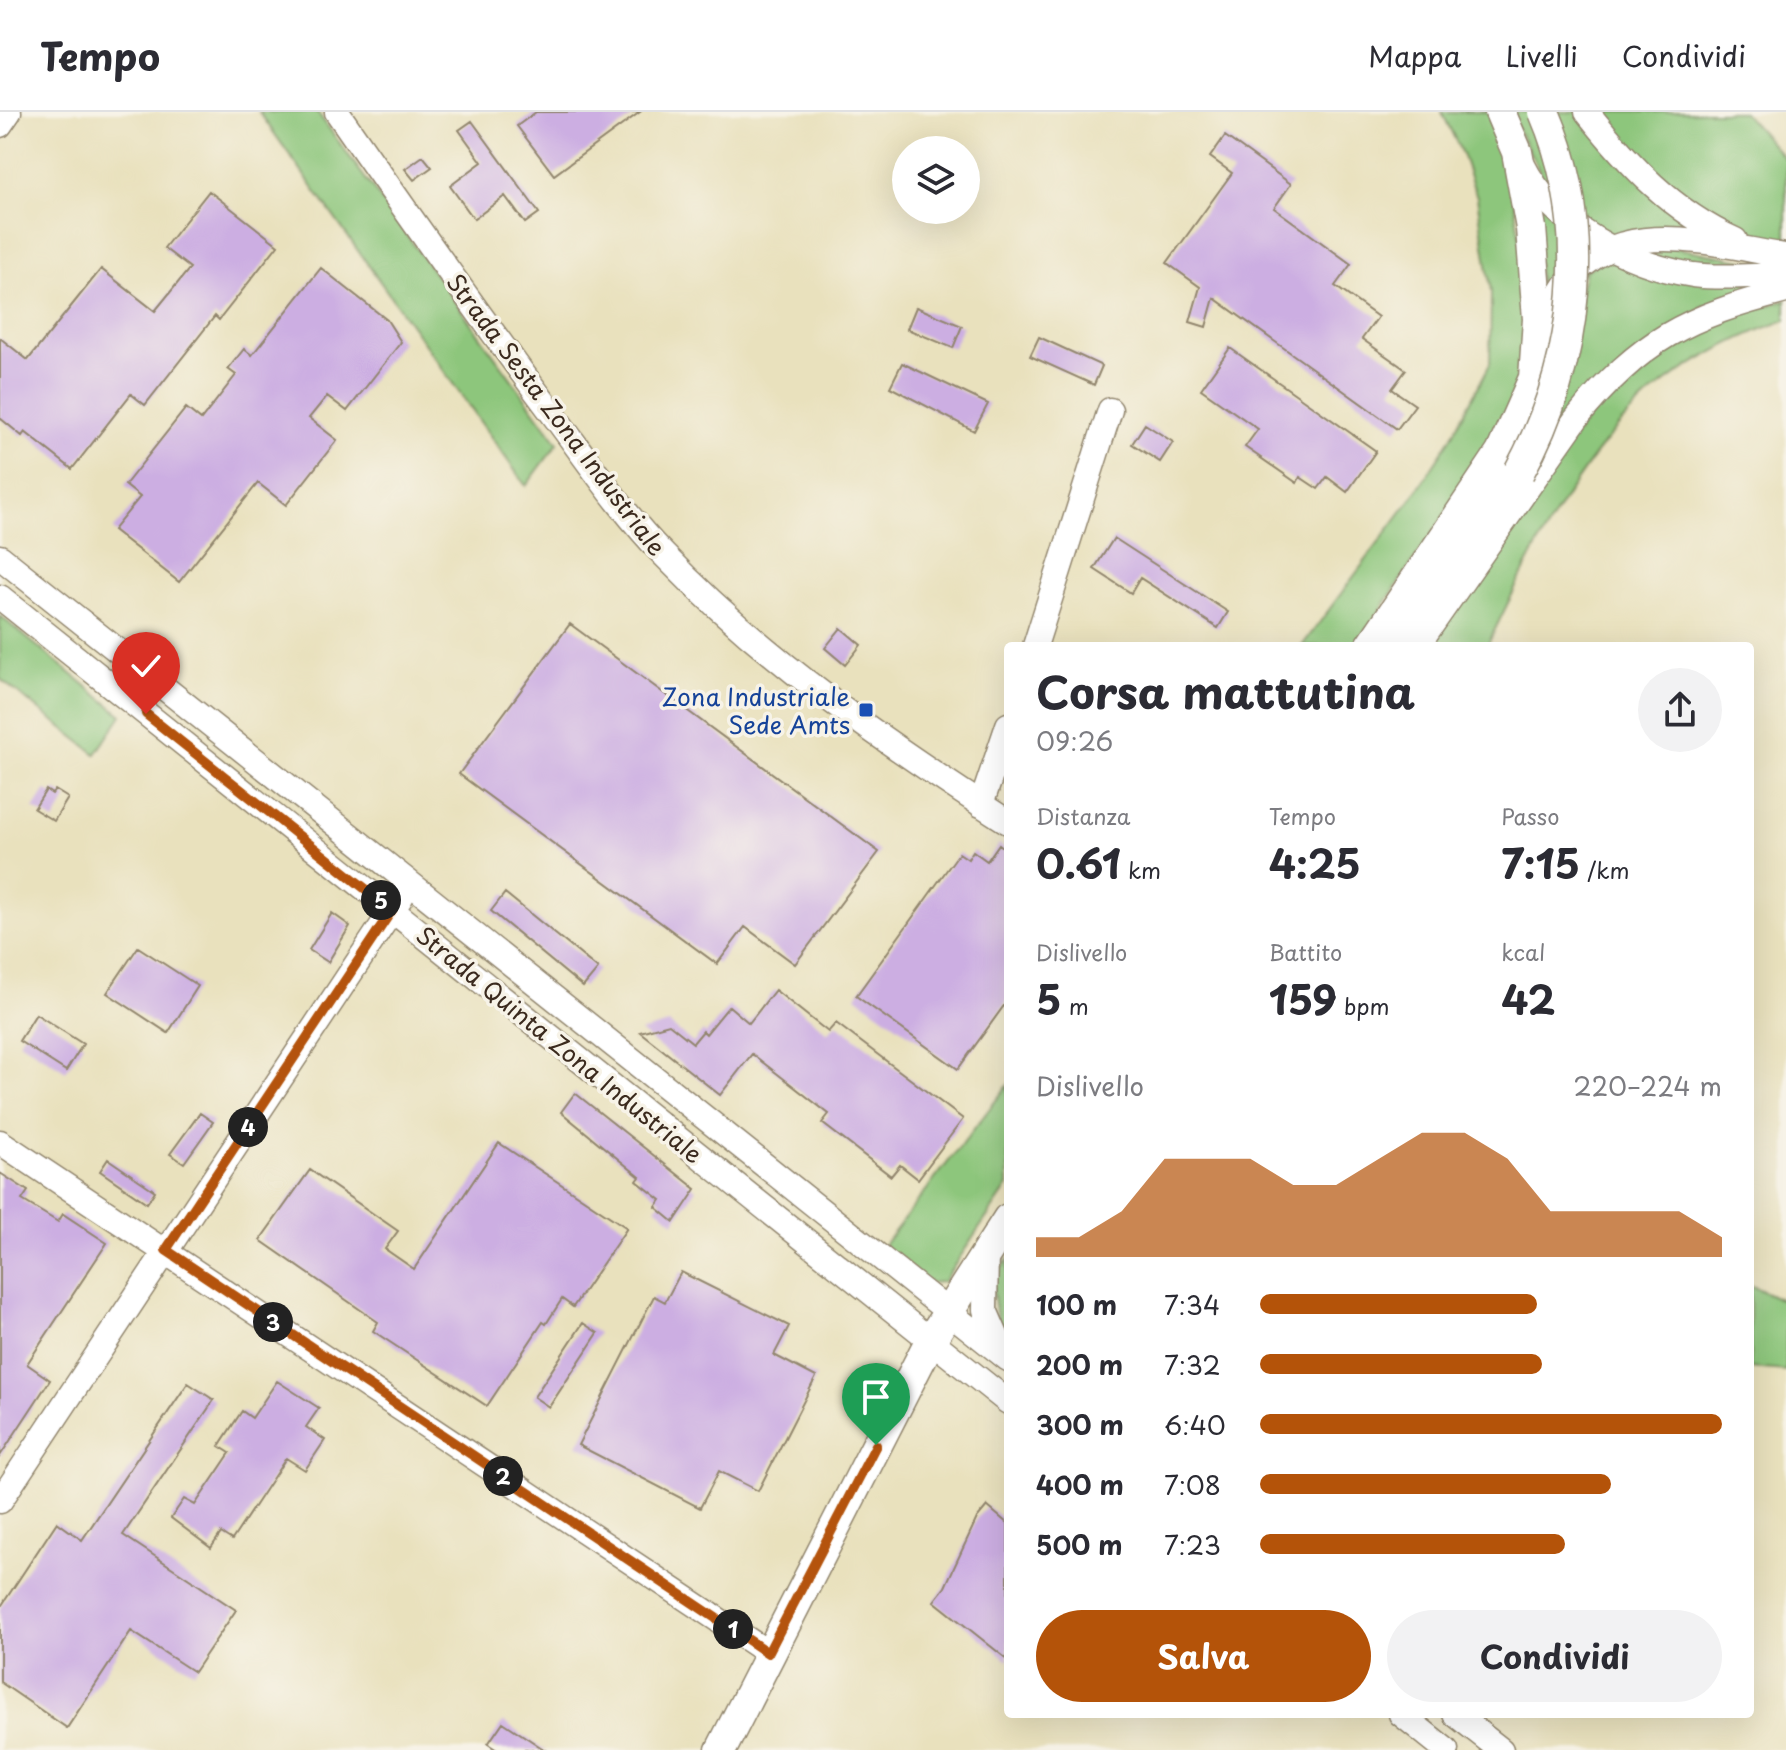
<!DOCTYPE html>
<html lang="it">
<meta charset="utf-8">
<style>
body{margin:0;font-family:"Playpen Sans",sans-serif;background:#f2f2f3;color:#2b2b33;height:100vh;display:flex;flex-direction:column;font-size:30px;white-space:nowrap}
*{box-sizing:border-box;margin:0}
p{font-size:26px;color:#7c7c81}
.icon{flex:none;width:44px;height:44px;fill:none;stroke:currentColor;stroke-width:2;stroke-linecap:round;stroke-linejoin:round}
.map{position:relative;flex:1;overflow:hidden}
.drawer{position:absolute;left:1004px;top:530px;width:750px;height:1076px;display:flex;flex-direction:column;background:#fff;border-radius:8px;box-shadow:0 8px 32px #0002}
.drawer>*{flex:none}
.fabs{position:absolute;left:892px;top:24px;display:grid;gap:16px}
.fabs a{display:grid;place-items:center;width:88px;height:88px;border-radius:50%;background:#fff;box-shadow:0 8px 32px #0002;font-size:40px}
.pin{position:absolute;display:grid;place-items:center;width:68px;height:68px;color:#fff;margin:-82px -34px;border-radius:50% 50% 50% 0;rotate:-45deg;box-shadow:0 0 8px #0007}
.pin .icon{rotate:45deg}
.km{position:absolute;width:40px;height:40px;margin:-20px;border-radius:50%;background:#222;color:#fff;font-size:22px;line-height:40px;text-align:center}
.round{display:grid;place-items:center;flex:none;width:84px;height:84px;border-radius:42px;background:#f2f2f3}
.overview{display:flex;align-items:center;justify-content:space-between;height:136px;padding:0 32px}
h1{font-size:44px;font-weight:700;line-height:60px}
.metrics{display:grid;grid-template-columns:repeat(3,1fr);gap:12px;height:136px;padding:8px 32px}
.metrics div{display:grid;align-content:center}
.metrics b{font-size:40px;font-weight:700}
.metrics small{font-size:22px;font-weight:400}
.metrics p{font-size:22px}
.chart{height:224px;padding:16px 32px}
.chart p{display:flex;justify-content:space-between}
.chart svg{width:100%;height:144px;margin-top:8px;fill:#b45309;opacity:.7}
.button{display:flex;gap:16px;margin-top:auto;padding:16px 32px}
.button a{flex:1;height:92px;border-radius:48px;background:#b45309;color:#fff;font-size:32px;font-weight:700;line-height:92px;text-align:center}
.button a+a{background:#f2f2f3;color:#2b2b33}
ul{padding:0 32px;list-style:none;font-size:26px}
li{display:grid;grid-template-columns:128px 96px 1fr;align-items:center;height:60px}
li i{height:20px;border-radius:10px;background:#b45309}
header{display:flex;align-items:center;gap:48px;box-sizing:border-box;height:112px;padding:0 40px;background:#fff;border-bottom:2px solid #e1e1e2}
header strong{font-size:38px}
nav{display:flex;gap:44px;margin-inline-start:auto;font-size:28px}
.map>svg:first-child{display:block}
</style>
<header>
<strong>Tempo</strong>
<nav><a>Mappa</a><a>Livelli</a><a>Condividi</a></nav>
</header>
<div class="map">
<svg width="1786" height="1638" viewBox="0 0 1786 1638">
<rect width="100%" height="100%" fill="#f7f3e8"/>
<filter id="ink" filterUnits="userSpaceOnUse"><feTurbulence type="fractalNoise" baseFrequency=".0125" numOctaves="2"/><feDisplacementMap in="SourceGraphic" scale="16" xChannelSelector="R" yChannelSelector="G"/><feConvolveMatrix kernelMatrix="1 2 1 2 8 2 1 2 1" color-interpolation-filters="sRGB"/></filter>
<filter id="wash" filterUnits="userSpaceOnUse"><feTurbulence type="fractalNoise" baseFrequency=".006" numOctaves="4" result="noise"/><feDisplacementMap in="SourceGraphic" scale="32" xChannelSelector="R" yChannelSelector="G"/><feGaussianBlur stdDeviation="1.8" result="paint"/><feColorMatrix in="noise" values="0 0 0 0 0 0 0 0 0 0 0 0 0 0 0 0 0 1.4 0 .05"/><feComposite in="paint" operator="in"/></filter>
<g filter="url(#wash)">
<rect width="100%" height="100%" fill="#e9e1bd"/>
<!-- green -->
<path fill="#8dc67b" stroke="#64784c" stroke-width="2" d="M259,0H317L558,331L526,374Z
M1442,0H1488L1508,48L1532,209L1512,297L1489,338L1356,534H1302L1410,389L1451,326L1490,252L1491,180L1477,85L1462,42Z
M1509,0H1580L1710,126L1615,130L1558,95Z
M1595,0H1743L1786,48V133C1698,124 1652,59 1595,0Z
M1530,78L1604,135L1543,205Z
M1649,131L1786,156L1697,158L1628,136Z
M1604,148L1786,172L1702,195L1538,346L1585,159Z
M1786,188V208C1729,228 1667,261 1626,306C1565,371 1525,455 1487,534H1428L1596,293L1688,218Z
M0,504L122,603L96,642L0,567Z
M1008,973V1074L943,1170L930,1171L880,1138Z
M1008,1147V1231L997,1208L992,1170Z
M1750,1173L1786,1190V1259L1750,1256Z"/>
<g id="blocks">
<!-- building -->
<path fill="#ccaee2" d="M536,0H640L554,63L517,14Z
M472,9L539,101L525,111L505,84L474,107L450,74L482,50L459,18Z
M1225,24L1291,72L1274,96L1351,152L1335,174L1378,205L1362,227L1406,258L1392,277L1415,293L1397,317L1214,186L1206,215L1190,210L1200,175L1167,151L1232,61L1210,45Z
M423,44L432,55L414,68L405,57Z
M209,79L278,133L219,208L215,204L145,293L131,282L72,357L25,320L22,324L0,306V226L28,248L101,157L155,199L190,156L164,136Z
M321,156L387,208L401,230L347,299L327,284L309,306L337,328L286,393L258,371L179,470L113,418L140,385L125,373L186,296L201,308L236,263L228,257L244,237L252,243Z
M916,195L962,214L953,236L907,217Z
M1039,225L1102,254L1094,273L1030,244Z
M1230,236L1376,339L1347,380L1327,365L1318,377L1300,365L1297,371L1245,335L1258,317L1201,277Z
M902,251L988,292L974,319L890,275Z
M1145,312L1173,330L1160,350L1132,332Z
M1114,426L1228,500L1218,516L1140,466L1131,481L1094,457Z
M570,512L879,740L795,852L745,815L717,852L459,662Z
M841,516L861,533L845,553L825,536Z
M46,678L52,682L55,678L68,686L54,709L34,697Z
M999,732L1008,739V888L958,957L856,884L959,741L968,747L973,739L987,749Z
M505,781L598,857L583,875L491,799Z
M332,801L350,814L328,850L309,838Z
M138,835L198,874L168,921L107,881Z
M775,878L828,920L836,911L963,1007L918,1067L900,1053L891,1064L822,1011L829,1002L752,942L720,983L640,920L669,912L693,931L703,919L706,922L729,894L749,911Z
M36,902L83,932L66,959L19,929Z
M575,981L696,1077L674,1110L656,1095L661,1088L637,1069L640,1065L561,1000Z
M200,1001L213,1010L184,1051L170,1042Z
M499,1031L627,1116L573,1195L562,1187L546,1212L543,1210L487,1294L373,1219L378,1210L260,1128L310,1058L398,1119L385,1137L414,1157Z
M108,1047L155,1079L147,1091L100,1059Z
M0,1061L28,1079L22,1088L58,1110L63,1102L107,1131L27,1252L50,1268L0,1344Z
M681,1160L789,1214L774,1243L816,1265L758,1379L719,1359L700,1396L578,1333L654,1184L665,1190Z
M583,1211L598,1221L549,1295L534,1285Z
M277,1269L319,1296L306,1315L325,1328L305,1358L286,1346L232,1428L221,1421L211,1436L171,1406L184,1387L195,1393L230,1341L219,1334L242,1299L252,1306Z
M188,1271L214,1288L123,1423L236,1498L194,1560L131,1519L67,1616L0,1570V1496L57,1410L82,1428Z
M987,1394L1008,1412V1548L934,1489L945,1475L977,1406Z
M503,1610L545,1638H497L488,1632Z"/>
</g>
</g>
<g filter="url(#ink)">
<use href="#blocks" fill-opacity="0" stroke="#92866e" stroke-width="2"/>
<g fill="none" stroke-linecap="round" stroke-linejoin="round">
<defs>
<path id="minor" d="M337,0C407,101 478,202 552,301C588,349 622,400 664,443C766,549 886,631 1008,710
M1587,0C1629,53 1672,99 1735,128
M0,13L9,0
M1523,53C1552,113 1629,153 1693,163C1723,167 1756,163 1786,163
M1544,233C1549,218 1551,200 1558,186C1605,97 1709,132 1786,144
M0,445L1008,1247
M0,485L1008,1290
M1035,534L1110,298
M1417,534L1576,307C1640,228 1688,204 1786,179
M981,693L1008,613
M0,1030L768,1541
M986,1142L985,1198L1002,1237
M0,1389L401,785
M1401,1602L1446,1638
M1455,1602L1501,1638"/>
<path id="major" d="M1371,534L1501,341L1534,266L1538,207L1531,116L1517,40L1500,0
M1399,534L1519,360
M721,1638L930,1229L1008,1107"/>
</defs>
<!-- minor casing -->
<use href="#minor" stroke="#92866e" stroke-width="27"/>
<!-- major casing -->
<use href="#major" stroke="#92866e" stroke-width="33"/>
<!-- minor -->
<use href="#minor" stroke="#fff" stroke-width="24"/>
<!-- major -->
<use href="#major" stroke="#fff" stroke-width="30"/>
<defs>
<path id="major-bridge" d="M1519,360C1579,251 1594,116 1544,0"/>
</defs>
<!-- major-bridge casing -->
<use href="#major-bridge" stroke="#92866e" stroke-width="33" stroke-linecap="butt"/>
<!-- major-bridge -->
<use href="#major-bridge" stroke="#fff" stroke-width="30"/>
</g>
</g>
<g fill="none" stroke-linecap="round" stroke-linejoin="round" filter="url(#ink)">
<defs>
<path id="route" d="M146,602L392,798L166,1138L768,1541L876,1333"/>
</defs>
<!-- route casing -->
<use href="#route" stroke="#fff" stroke-width="16"/>
<!-- route -->
<use href="#route" stroke="#b45309" stroke-width="10"/>
</g>
<!-- markers -->
<rect fill="#1a4fb4" stroke="#f7f3e8" stroke-width="3" x="858" y="590" width="16" height="16" rx="4"/>
<g text-anchor="middle" dominant-baseline="central" stroke-width="7" stroke-linejoin="round" paint-order="stroke">
<!-- street labels -->
<g font-size="24" fill="#3b2a1e" stroke="#f7f3e8">
<text transform="translate(557 302) rotate(53)">Strada Sesta Zona Industriale</text>
<text transform="translate(560 932) rotate(39)">Strada Quinta Zona Industriale</text>
</g>
<!-- transit labels -->
<g font-size="24" fill="#164399" stroke="#f7f3e8" text-anchor="end">
<text x="850" y="584">Zona Industriale<tspan x="850" dy="28">Sede Amts</tspan></text>
</g>
</g>
</svg>
<div class="fabs">
<a><svg class="icon" aria-label="layers" viewBox="0 0 24 24"><path d="M12 4l9 5-9 5-9-5zM3 14l9 5 9-5"/></svg></a>
</div>
<div class="pin" style="left:876px;top:1333px;background:#1e9e55"><svg class="icon" aria-label="arrive" viewBox="0 0 24 24"><path d="M6 21V4h12l-3 4 3 4H6"/></svg></div>
<div class="pin" style="left:146px;top:602px;background:#d93025"><svg class="icon" aria-label="check" viewBox="0 0 24 24"><path d="M5 12l5 5 9-10"/></svg></div>
<b class="km" style="left:733px;top:1517px">1</b>
<b class="km" style="left:503px;top:1364px">2</b>
<b class="km" style="left:273px;top:1210px">3</b>
<b class="km" style="left:248px;top:1015px">4</b>
<b class="km" style="left:381px;top:788px">5</b>
<section class="drawer">
<div class="overview"><div><h1>Corsa mattutina</h1><p>09:26</p></div><a class="round"><svg class="icon" aria-label="share" viewBox="0 0 24 24"><path d="M12 15V3M7 8l5-5 5 5M5 13v7h14v-7"/></svg></a></div>
<div class="metrics">
<div><p>Distanza</p><b>0.61<small> km</small></b></div>
<div><p>Tempo</p><b>4:25</b></div>
<div><p>Passo</p><b>7:15<small> /km</small></b></div>
</div>
<div class="metrics">
<div><p>Dislivello</p><b>5<small> m</small></b></div>
<div><p>Battito</p><b>159<small> bpm</small></b></div>
<div><p>kcal</p><b>42</b></div>
</div>
<div class="chart"><p><span>Dislivello</span>220–224 m</p>
<svg viewBox="0 0 160 44" preserveAspectRatio="none"><path d="M0 44V38L10 38L20 30L30 14L40 14L50 14L60 22L70 22L80 14L90 6L100 6L110 14L120 30L130 30L140 30L150 30L160 38V44z"/></svg>
</div>
<ul>
<li><b>100 m</b>7:34<i style="width:60%"></i></li>
<li><b>200 m</b>7:32<i style="width:61%"></i></li>
<li><b>300 m</b>6:40<i style="width:100%"></i></li>
<li><b>400 m</b>7:08<i style="width:76%"></i></li>
<li><b>500 m</b>7:23<i style="width:66%"></i></li>
</ul>
<div class="button"><a>Salva</a><a>Condividi</a></div>
</section>
</div>
